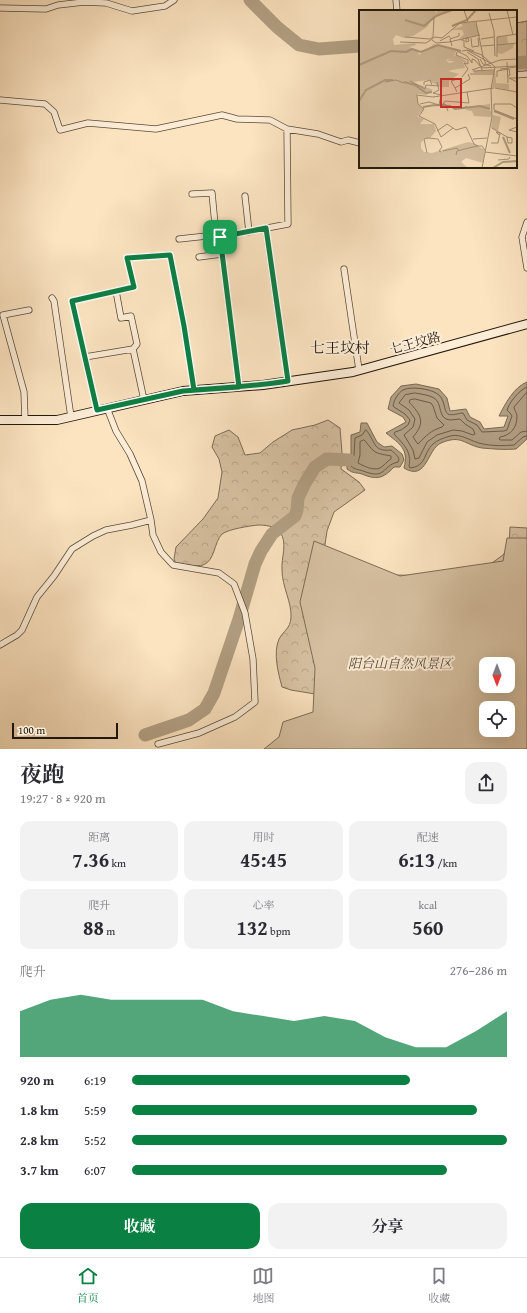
<!DOCTYPE html>
<html lang="zh">
<meta charset="utf-8">
<style>
body{margin:0;font-family:"Gentium Book Plus","Noto Serif SC",serif;background:#f2f2f3;color:#2b2b33;height:100vh;display:flex;flex-direction:column;font-size:15px;white-space:nowrap}
*{box-sizing:border-box;margin:0}
p{font-size:13px;color:#7c7c81}
.icon{flex:none;width:22px;height:22px;fill:none;stroke:currentColor;stroke-width:2;stroke-linecap:round;stroke-linejoin:round}
.map{position:relative;height:749px;overflow:hidden}
.drawer{display:flex;flex-direction:column;background:#fff;flex:1}
.drawer>*{flex:none}
.needle{width:26px;rotate:180deg}
.fabs{position:absolute;left:479px;top:657px;display:grid;gap:8px}
.fabs a{display:grid;place-items:center;width:36px;height:36px;border-radius:8px;background:#fff;box-shadow:0 4px 16px #0002;font-size:20px}
.scale{position:absolute;left:12px;bottom:10px;width:106px;box-sizing:border-box;padding-left:4px;border:2px solid #22180c;border-top:0;font-size:11px;line-height:14px;white-space:nowrap;color:#22180c;-webkit-text-stroke:3px #fdedd7;paint-order:stroke}
.pin{position:absolute;display:grid;place-items:center;width:34px;height:34px;color:#fff;margin:-17px;border-radius:8px;box-shadow:0 2px 6px #0006}
.round{display:grid;place-items:center;flex:none;width:42px;height:42px;border-radius:12px;background:#f2f2f3}
.headline{display:flex;align-items:center;justify-content:space-between;height:68px;padding:0 20px}
h1{font-size:22px;font-weight:700;line-height:30px}
.figures{display:grid;grid-template-columns:repeat(3,1fr);gap:6px;height:68px;padding:4px 20px}
.figures div{display:grid;align-content:center;border-radius:10px;background:#f2f2f3;text-align:center}
.figures b{font-size:20px;font-weight:700}
.figures small{font-size:11px;font-weight:400}
.figures p{font-size:11px}
.chart{height:112px;padding:8px 20px}
.chart p{display:flex;justify-content:space-between}
.chart svg{width:100%;height:72px;margin-top:4px;fill:#0b8043;opacity:.7}
.action{display:flex;gap:8px;margin-top:auto;padding:8px 20px}
.action a{flex:1;height:46px;border-radius:12px;background:#0b8043;color:#fff;font-size:16px;font-weight:700;line-height:46px;text-align:center}
.action a+a{background:#f2f2f3;color:#2b2b33}
ul{padding:0 20px;list-style:none;font-size:13px}
li{display:grid;grid-template-columns:64px 48px 1fr;align-items:center;height:30px}
li i{height:10px;border-radius:5px;background:#0b8043}
.menu{display:flex;justify-content:space-around;align-items:center;height:56px;border-top:1px solid #e1e1e2;background:#fff;font-size:11px;color:#7c7c81}
.menu a{display:grid;justify-items:center;gap:2px}
.menu .selected{color:#0b8043}
.map>svg:first-child{display:block}
</style>
<div class="map">
<svg width="527" height="749" viewBox="0 0 527 749">
<defs>
<pattern id="forest-crowns" width="20" height="18" patternUnits="userSpaceOnUse"><rect width="20" height="18" fill="#d7c1a2"/><path d="M2 6a3 3 0 1 1 6 0M12 15a3 3 0 1 1 6 0" fill="none" stroke="#b8a58a"/></pattern>
</defs>
<rect width="100%" height="100%" fill="#fce4c1"/>
<filter id="stains"><feTurbulence type="fractalNoise" baseFrequency=".005" numOctaves="4"/><feColorMatrix values="0 0 0 0 .2 0 0 0 0 .09 0 0 0 0 .02 0 0 0 .5 -.17"/></filter>
<radialGradient id="worn" r=".72"><stop offset=".6" stop-color="#630" stop-opacity="0"/><stop offset="1" stop-color="#630" stop-opacity=".3"/></radialGradient>
<!-- forest -->
<path fill="url(#forest-crowns)" stroke="#7c6c57" fill-rule="evenodd" d="M527,21V72L516,74V23Z
M328,420L340,428L342,453L341,469L359,482L365,490L334,512L327,531L322,565L393,575L447,576L485,568L503,555L509,547L510,527L527,528V749L296,739L327,696L291,690L282,687C278,672 273,653 279,639C284,630 290,629 291,618C292,602 282,587 282,570C281,558 288,543 280,532C276,526 264,525 258,525C249,526 229,529 222,534C214,542 215,561 203,565C198,567 183,564 176,564L174,559L176,547L203,519L218,498L222,472L219,459L212,447L215,436L229,430L238,437L245,455L260,453L273,442L292,430L315,425ZM486,664H508V686H486ZM486,708H508V730H486Z"/>
<!-- green -->
<path fill="#d7c1a2" stroke="#7c6c57" fill-rule="evenodd" d="M507,538H527V749H264L279,737L283,722L313,712L315,668L300,602L314,541L400,576L503,561ZM486,664H508V686H486ZM486,708H508V730H486Z"/>
<!-- water -->
<path fill="#b29f83" stroke="#786953" d="M527,382V439L516,449C505,450 493,449 482,448C464,445 462,434 441,443C427,449 427,482 404,468C409,449 400,444 386,433L406,422L403,417L388,409L391,397L401,386L416,384L439,389L447,398L450,411L466,409L470,417L480,422L484,429L504,427L508,416H499C505,404 514,387 527,382Z
M361,423H367L377,442L384,447L392,446L402,454L404,460L400,467H394C383,479 376,480 362,474C355,472 354,474 347,469V465L351,454V435L360,432Z"/>
<g fill="none" stroke-linecap="round" stroke-linejoin="round">
<!-- shore -->
<path stroke="#6a5c48" stroke-width="1" d="M527,387C519,390 509,403 507,410L510,413L512,416L507,430L504,431L482,432L477,425L467,420L463,413C459,413 452,416 448,414C443,411 446,398 436,393C430,389 410,386 403,390C398,393 394,400 393,406L394,407L405,414L410,420L408,425L401,430L395,432L394,434C403,444 412,451 409,466L410,468C427,466 423,453 433,444C437,440 444,438 450,436C462,433 471,442 483,444C493,446 504,446 514,445L523,437L527,436
M527,392L514,407C514,410 517,413 517,416C517,428 511,435 500,437L499,439L500,440H512L521,432L527,431
M415,393C421,394 429,395 434,398C443,403 437,419 450,420C453,420 457,419 460,419L465,424L473,429L475,434L473,435L462,431L453,430L437,435L427,442L419,458L415,459L413,450L404,435L413,427L415,419L409,410L399,403L405,395Z
M415,399L431,403L433,406L437,418L444,425L442,427C430,431 427,435 418,444L417,443L413,437C426,422 421,415 409,402L410,400Z
M366,430C376,441 372,452 391,450C395,454 401,457 398,462C381,466 387,480 363,471C358,469 355,470 351,466L354,455L355,438L362,435Z
M364,440C367,442 367,444 370,447C376,455 383,454 391,456V459C387,461 384,466 380,468C373,471 364,466 358,463L360,455V442Z"/>
<!-- river -->
<path stroke="#b29f83" stroke-width="13" d="M250,0L277,27L299,45L319,49L360,46
M516,63L527,62
M145,735L189,720L205,709L214,693L239,619L255,564L261,551L272,534L295,516L297,510L298,498L305,483L315,467L327,459L349,460"/>
<defs>
<path id="street" d="M396,0L397,11
M0,8L46,9L58,5L84,2L106,3L132,11L165,6L174,0
M516,75L527,74
M0,100L45,104L54,112L60,130L88,123L156,129L222,115L237,119L270,120L287,129L318,134L341,142L348,140L360,143
M192,194L212,193L216,235L220,237
M245,196L249,232
M527,222L522,237L527,268
M266,229L288,381
M179,239L216,235
M199,257L222,254
M344,269L359,370
M116,291L134,287L127,258L170,255L184,326L194,390
M52,298L54,301L71,417
M85,357L133,349
M239,387L220,237L288,224L287,129
M97,410L72,301L116,291L121,318L131,316L137,344L133,349L144,400
M25,420L24,392L3,315L29,310
M151,520L153,535L161,552L173,565L219,573L234,584L245,613L253,659L255,702L235,717L199,733L158,744
M0,645L17,635L22,630L37,597L54,576L72,549L93,536L106,530L132,525L151,520L142,481L130,454L116,431L107,408"/>
<path id="secondary" d="M0,420H57L183,391L263,385L353,372L527,324"/>
</defs>
<!-- street casing -->
<use href="#street" stroke="#584b39" stroke-width="7"/>
<!-- secondary casing -->
<use href="#secondary" stroke="#22180c" stroke-width="10"/>
<!-- street -->
<use href="#street" stroke="#fdedd7" stroke-width="5.5"/>
<!-- secondary -->
<use href="#secondary" stroke="#fdedd7" stroke-width="8"/>
</g>
<g fill="none" stroke-linecap="round" stroke-linejoin="round">
<defs>
<path id="route" d="M220,237L239,387L183,391L97,410L72,301L134,287L127,258L170,255L184,326L194,390C226,388 257,386 288,381L266,228L220,237"/>
</defs>
<!-- route casing -->
<use href="#route" stroke="#fff" stroke-width="8"/>
<!-- route -->
<use href="#route" stroke="#0b8043" stroke-width="5"/>
</g>
<g text-anchor="middle" dominant-baseline="central" stroke-width="4" stroke-linejoin="round" paint-order="stroke">
<!-- street labels -->
<g font-size="13" fill="#22180c" stroke="#fdedd7">
<text transform="translate(415 343) rotate(-15)">七王坟路</text>
</g>
<!-- park labels -->
<g font-size="13" font-style="italic" fill="#584b39" stroke="#fdedd7">
<text x="400" y="663">阳台山自然风景区</text>
</g>
<!-- quarter labels -->
<g font-size="15" fill="#22180c" stroke="#fdedd7">
<text x="340" y="347">七王坟村</text>
</g>
</g>
<!-- overview -->
<g transform="translate(359 10)">
<rect width="158" height="158" fill="#fce4c1"/>
<path d="M134,105L142,107L139,121L132,118Z" fill="#d7c1a2"/>
<path d="M116,12L121,25L100,29L105,24L103,20H92L104,16L102,13ZM148,26L149,34L155,33L154,38L143,44L138,43V27ZM136,60L137,73L150,74V80L133,77ZM131,94V98L124,97L133,102L132,107L115,106L113,101L107,100L109,97Z" fill="#d7c1a2"/>
<path d="M97,45L107,51L108,53L104,52L106,58L98,59L94,51H88Z" fill="#d7c1a2"/>
<path d="M0,0H76L77,4L78,0H92L76,5L68,17L54,26L45,28L37,25L34,29L35,35L56,33L57,35L50,37L59,40L60,45L75,34L98,40L94,48L87,50L90,53L98,51V59L89,61L100,64L90,71V77H81L69,70L54,72L74,80L67,85L58,84L59,94L65,99L60,104L59,107L65,109L61,114H75L77,121L71,128H66L62,133V138L65,142L73,143L109,132L114,133L126,140L124,153L107,148L102,152L109,158H0Z" fill="#d7c1a2"/>
<path fill="none" stroke="#b29f83" stroke-width="2" d="M46,10L65,16L77,6L93,0M93,16L108,10L117,0M0,55L32,41L47,42L53,39L62,42L79,35L102,41M45,72L56,75L67,83L73,82M0,91L7,80L26,70H34M76,95L91,96L96,99L121,96L131,99M64,97L76,95M135,101L155,109M144,127L151,143M134,158L144,152L158,151"/>
<path fill="none" stroke="#a59279" stroke-width="1" d="M105,0L109,12M148,0L154,25M130,3L135,21L136,46M117,12L124,46L136,57L132,79L133,107L123,158M46,27L71,29L74,27L75,8M107,28H109L110,31L107,32ZM112,28L113,37L120,36L119,28M122,29L135,27M73,30L77,33L90,32L121,25M102,30H105V37L115,41M81,31L90,26L92,29M41,32L67,33L76,27L83,28L101,13L158,7M138,35L158,33M93,36L91,29L100,26V23M122,36L136,35M108,40L133,54M98,41L108,46L113,53V49L116,50L121,56M103,41L109,40L123,45L127,54M98,42L97,45L109,50V54L105,53L109,59L103,67M108,42L119,49L123,60M138,47V27L158,24M121,49L124,54L132,56M148,52L149,73M122,58L158,56M141,59L158,57M113,60L141,50L158,49M114,61L135,60M115,62H135M111,64H135M138,67V61L150,59L151,65L149,66M158,68H150L158,72M96,70L92,71L96,78M51,71L66,79L67,75L80,76M26,72L37,70L45,73M65,75V72L71,70L73,75M136,78L158,82M98,82L96,78L111,69L109,64M57,85L74,87L135,78M58,86L59,94L65,99L60,106L76,114L82,127M61,94L70,92L80,95L82,85L74,83L80,80L78,72M84,94L86,91L110,93L108,82M80,95L86,94L89,101M95,98H105L108,96M158,98L152,94H135V100L158,109M158,117L150,120L158,122M133,118L148,127L149,133H153V128L148,127M78,121L88,114L97,120L107,117L115,134L119,136M82,127L94,118M114,129L128,128M132,133H139L141,123L137,122L140,125M84,141L98,138L100,141M126,142L158,146M68,143L65,129L69,128L79,129L83,137L80,141L82,142M97,145L98,141L118,136H123L126,140M139,150L150,149L151,147"/>
<path fill="#d62828" fill-opacity="0.15" stroke="#d62828" stroke-width="2" d="M82,69H102V97H82Z"/>
<rect width="158" height="158" fill="none" stroke="#22180c" stroke-width="2"/>
</g>
<rect width="100%" height="100%" filter="url(#stains)"/>
<rect width="100%" height="100%" fill="url(#worn)"/>
</svg>
<div class="fabs">
<a><svg class="needle" viewBox="-14 -14 28 28"><path d="M0-13l5 13h-10z" fill="#e53935"/><path d="M0 13l5-13h-10z" fill="#7c7c81"/></svg></a>
<a><svg class="icon" aria-label="locate" viewBox="0 0 24 24"><circle cx="12" cy="12" r="6"/><path d="M12 2v4M12 18v4M2 12h4M18 12h4"/></svg></a>
</div>
<div class="scale">100 m</div>
<div class="pin" style="left:220px;top:237px;background:#1e9e55"><svg class="icon" aria-label="arrive" viewBox="0 0 24 24"><path d="M6 21V4h12l-3 4 3 4H6"/></svg></div>
</div>
<section class="drawer">
<div class="headline"><div><h1>夜跑</h1><p>19:27 · 8 × 920 m</p></div><a class="round"><svg class="icon" aria-label="share" viewBox="0 0 24 24"><path d="M12 15V3M7 8l5-5 5 5M5 13v7h14v-7"/></svg></a></div>
<div class="figures">
<div><p>距离</p><b>7.36<small> km</small></b></div>
<div><p>用时</p><b>45:45</b></div>
<div><p>配速</p><b>6:13<small> /km</small></b></div>
</div>
<div class="figures">
<div><p>爬升</p><b>88<small> m</small></b></div>
<div><p>心率</p><b>132<small> bpm</small></b></div>
<div><p>kcal</p><b>560</b></div>
</div>
<div class="chart"><p><span>爬升</span>276–286 m</p>
<svg viewBox="0 0 160 44" preserveAspectRatio="none"><path d="M0 44V16L10 9L20 6L30 9L40 9L50 9L60 9L70 16L80 19L90 22L100 19L110 22L120 32L130 38L140 38L150 28L160 16V44z"/></svg>
</div>
<ul>
<li><b>920 m</b>6:19<i style="width:74%"></i></li>
<li><b>1.8 km</b>5:59<i style="width:92%"></i></li>
<li><b>2.8 km</b>5:52<i style="width:100%"></i></li>
<li><b>3.7 km</b>6:07<i style="width:84%"></i></li>
</ul>
<div class="action"><a>收藏</a><a>分享</a></div>
</section>
<nav class="menu">
<a class="selected"><svg class="icon" aria-label="home" viewBox="0 0 24 24"><path d="M3 11l9-7 9 7M6 9v11h12V9"/></svg>首页</a>
<a><svg class="icon" aria-label="map" viewBox="0 0 24 24"><path d="M3 6l6-2 6 2 6-2v14l-6 2-6-2-6 2zM9 4v14M15 6v14"/></svg>地图</a>
<a><svg class="icon" aria-label="saved" viewBox="0 0 24 24"><path d="M7 4h10v16l-5-4-5 4z"/></svg>收藏</a>
</nav>
